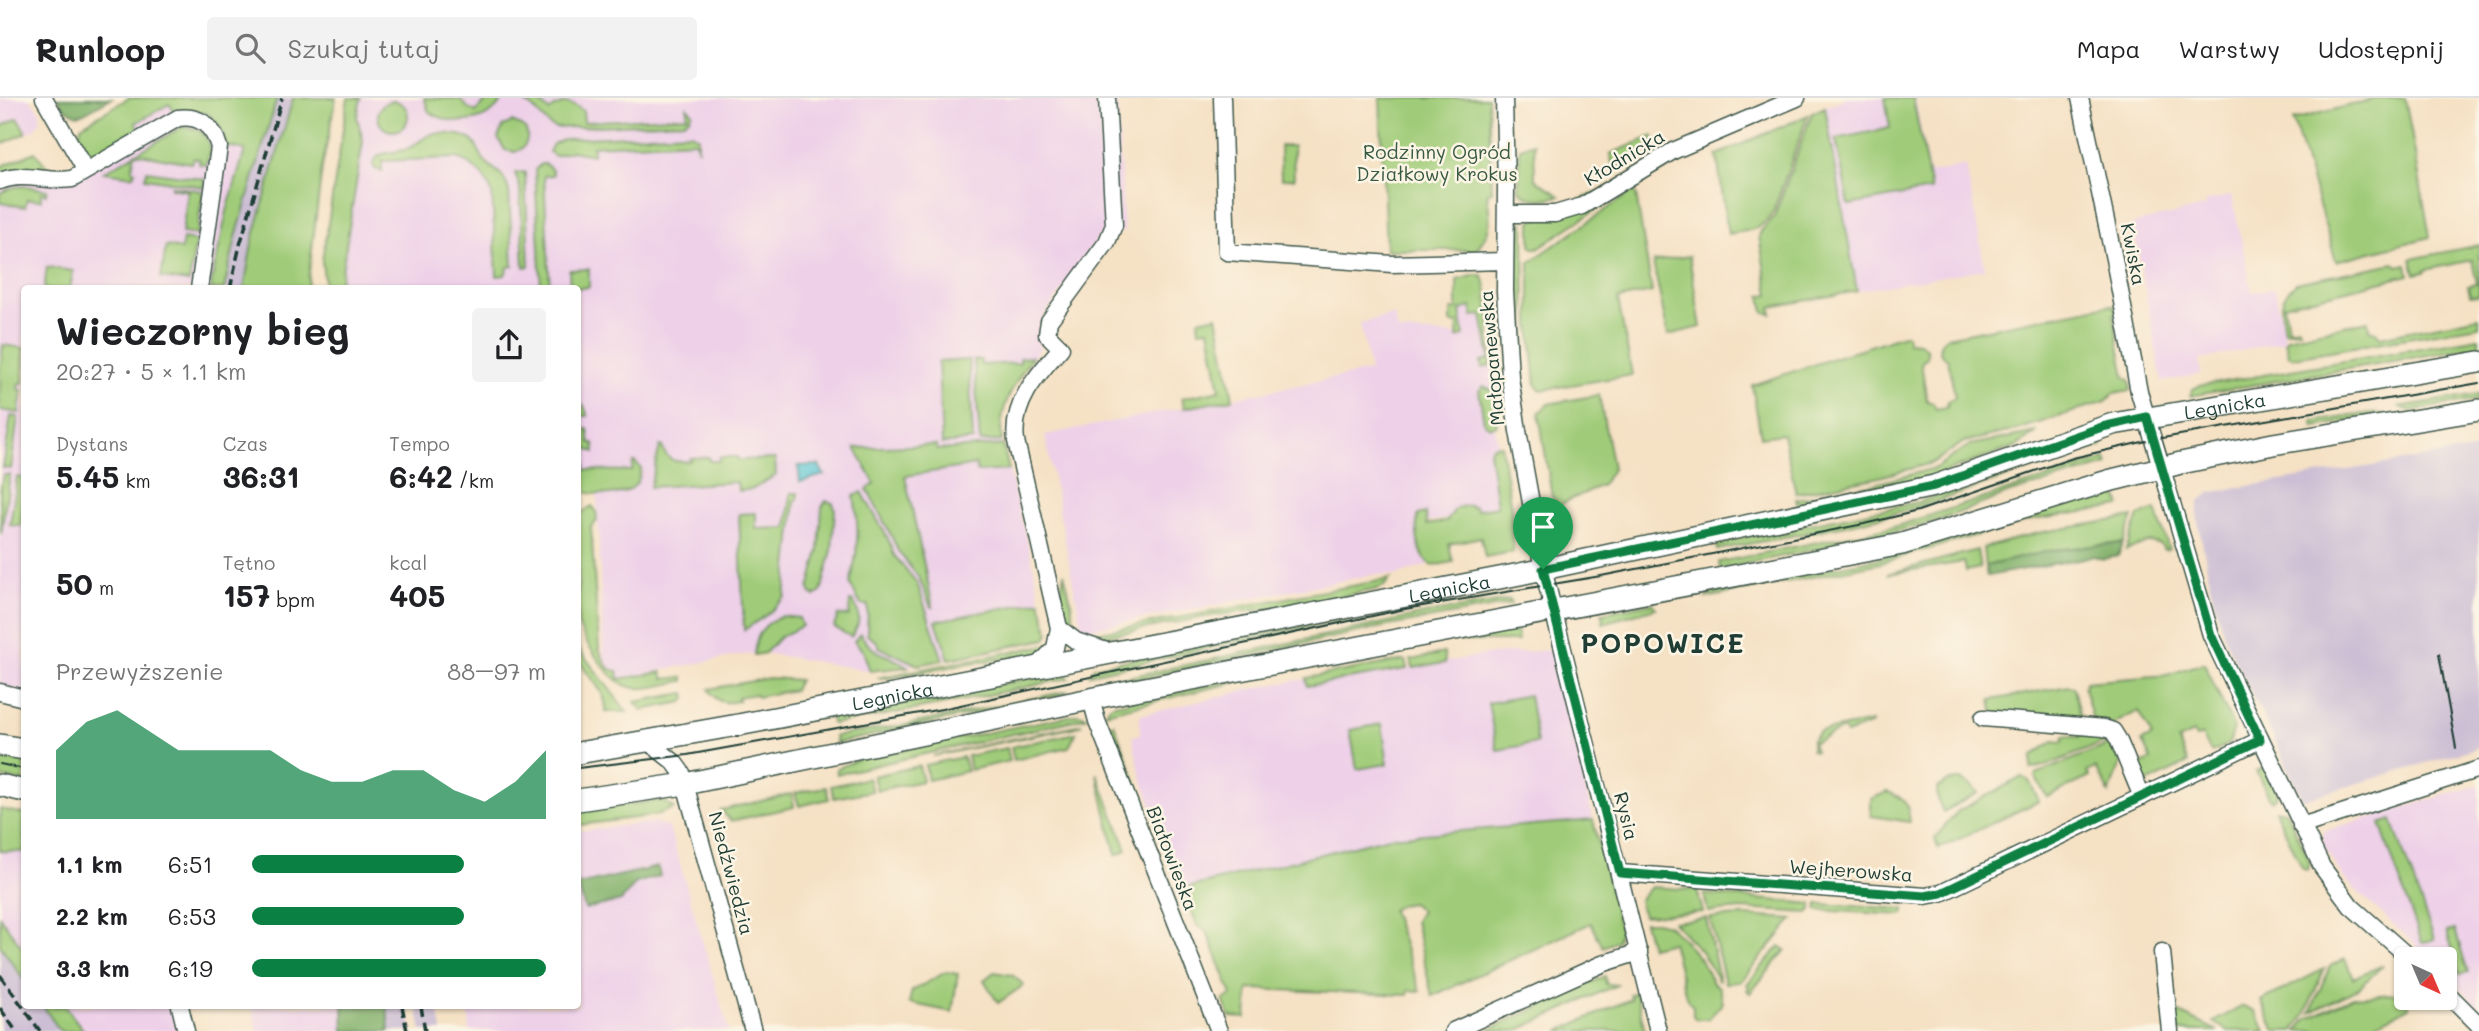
<!DOCTYPE html>
<html lang="pl">
<meta charset="utf-8">
<style>
body{margin:0;font-family:Mali,sans-serif;background:#f2f2f2;color:#202124;height:100vh;display:flex;flex-direction:column;font-size:26px;white-space:nowrap}
*{box-sizing:border-box;margin:0}
p{font-size:23px;color:#757577}
.icon{flex:none;width:38px;height:38px;fill:none;stroke:currentColor;stroke-width:2;stroke-linecap:round;stroke-linejoin:round}
.map{position:relative;flex:1;overflow:hidden}
.side{position:absolute;left:21px;top:187px;width:560px;height:724px;display:flex;flex-direction:column;background:#fff;border-radius:7px;box-shadow:0 2px 5px #0004}
.side>*{flex:none}
.needle{width:46px;rotate:136deg}
.tools{position:absolute;left:2394px;top:849px;display:grid;gap:14px}
.tools a{display:grid;place-items:center;width:63px;height:63px;border-radius:7px;background:#fff;box-shadow:0 2px 5px #0004;font-size:35px}
.pin{position:absolute;display:grid;place-items:center;width:60px;height:60px;color:#fff;margin:-72px -30px;border-radius:50% 50% 50% 0;rotate:-45deg;box-shadow:0 0 7px #0007}
.pin .icon{rotate:45deg}
.round{display:grid;place-items:center;flex:none;width:74px;height:74px;border-radius:7px;background:#f2f2f2}
.summary{display:flex;align-items:center;justify-content:space-between;height:119px;padding:0 35px}
h1{font-size:38px;font-weight:800;line-height:52px}
.figures{display:grid;grid-template-columns:repeat(3,1fr);gap:10px;height:119px;padding:7px 35px}
.figures div{display:grid;align-content:center}
.figures b{font-size:30px;font-weight:800}
.figures small{font-size:19px;font-weight:400}
.figures p{font-size:19px}
.chart{height:196px;padding:14px 35px}
.chart p{display:flex;justify-content:space-between}
.chart svg{width:100%;height:126px;margin-top:7px;fill:#0b8043;opacity:.7}
ul{padding:0 35px;list-style:none;font-size:23px}
li{display:grid;grid-template-columns:112px 84px 1fr;align-items:center;height:52px}
li i{height:18px;border-radius:9px;background:#0b8043}
header{display:flex;align-items:center;gap:42px;box-sizing:border-box;height:98px;padding:0 35px;background:#fff;border-bottom:2px solid #e0e0e0}
header strong{font-size:33px}
nav{display:flex;gap:38px;margin-inline-start:auto;font-size:24px}
.search{width:490px;height:63px;background:#f2f2f2;display:flex;align-items:center;gap:18px;box-sizing:border-box;padding:0 24px;border-radius:7px;color:#757577;font-size:26px}
.map>svg:first-child{display:block}
</style>
<header>
<strong>Runloop</strong>
<div class="search"><svg class="icon" aria-label="search" viewBox="0 0 24 24"><circle cx="10" cy="10" r="6"/><path d="M15 15l6 6"/></svg>Szukaj tutaj</div>
<nav><a>Mapa</a><a>Warstwy</a><a>Udostępnij</a></nav>
</header>
<div class="map">
<svg width="2479" height="933" viewBox="0 0 2479 933">
<rect width="100%" height="100%" fill="#fcf5e5"/>
<filter id="ink" filterUnits="userSpaceOnUse"><feTurbulence type="fractalNoise" baseFrequency=".0143" numOctaves="2"/><feDisplacementMap in="SourceGraphic" scale="14" xChannelSelector="R" yChannelSelector="G"/><feConvolveMatrix kernelMatrix="1 2 1 2 8 2 1 2 1" color-interpolation-filters="sRGB"/></filter>
<filter id="wash" filterUnits="userSpaceOnUse"><feTurbulence type="fractalNoise" baseFrequency=".00686" numOctaves="4" result="noise"/><feDisplacementMap in="SourceGraphic" scale="28" xChannelSelector="R" yChannelSelector="G"/><feGaussianBlur stdDeviation="1.57" result="paint"/><feColorMatrix in="noise" values="0 0 0 0 0 0 0 0 0 0 0 0 0 0 0 0 0 1.4 0 .05"/><feComposite in="paint" operator="in"/></filter>
<g filter="url(#wash)">
<rect width="100%" height="100%" fill="#f5e1c4"/>
<!-- built -->
<path fill="#eed0e8" d="M0,0H29L40,14V24L34,32L0,47Z
M145,0H260L227,113L211,191H24V602L0,597V77L64,76L86,60Z
M361,0H1117L1124,134H1102L1044,218L1037,237L1040,250L1010,292L1003,312L1002,345L1031,458L1048,539L1046,541L889,572L870,573L765,555L741,557L616,581L604,568L597,395L578,383V191H339L363,43L357,19Z
M1846,0H1915L1929,75L1966,68L1985,171L1857,193L1825,9Z
M2232,97L2252,194L2275,190L2285,243L2199,262L2201,276L2162,284L2133,126L2207,108L2206,103Z
M1489,204L1495,330L1508,409L1417,426L1420,455L1428,467L1394,478L1378,476L1082,532L1045,337L1370,273L1360,225L1394,217L1398,233L1457,237L1458,208Z
M1554,552L1593,722L1389,739L1183,791L1141,678L1132,639L1140,636V617L1269,587L1306,581L1308,588L1491,556Z
M2479,687V910L2445,875V861H2431L2345,782L2322,745L2324,733Z
M654,724L669,729L729,933H469V908H578V733Z
M0,753L24,754V852L0,819Z
M65,908H172L178,933H84Z
M252,908H343L344,933H257Z"/>
<!-- industrial -->
<path fill="#ccbed4" d="M277,0H293L252,145L244,191H224L236,139Z
M2477,351L2475,361L2479,387V649L2302,702L2276,644L2227,546L2218,518L2208,474L2197,418L2199,403L2212,394Z
M0,847L24,882V908H43L60,933H0Z
M387,908H407L413,933H389Z
M417,908H438L442,933H422Z"/>
<!-- green -->
<path fill="#a0cc79" stroke="#608456" stroke-width="2" d="M129,0H277L236,139L224,191H211L212,181L227,113L245,52L225,48C223,17 201,9 174,13L169,6L136,25L140,33L94,61L85,59L78,43L81,28Z
M293,0H336L322,70L307,191H244L252,145Z
M348,0H361L357,19L363,43L339,191H325L322,163Z
M424,0L460,1L467,9L476,14L487,2L504,0C488,27 454,29 429,14Z
M517,0H535L549,13C561,3 571,3 583,13L584,24L687,18V9L692,14L690,19L684,24L556,30L550,28L532,9Z
M1380,0H1488L1492,94L1487,95C1490,123 1494,129 1476,152H1386Z
M1885,0H1913L1931,92L1849,107L1836,41L1890,30Z
M2379,0H2405L2430,139L2336,163L2293,22Z
M378 18a15 15 0 1 1 30 0a15 15 0 1 1-30 0Z
M1825,9L1857,193L1771,209L1772,216L1764,214L1761,198L1769,196L1759,138L1761,133L1774,119L1812,15Z
M1808,17L1773,114C1761,134 1749,132 1728,136L1717,57Z
M18,20L26,35L0,47V29Z
M512,24L525,30C530,41 526,50 515,54L505,52L498,40L503,28Z
M182,29C206,29 215,45 206,67L199,66L200,61L193,60L191,65L135,55L132,71L135,73L133,78L104,74Z
M435,35C445,36 459,35 468,40C478,45 479,56 485,63C497,76 503,72 509,93L513,168L508,169L505,177L497,178L492,95C488,81 471,64 457,60L382,63V73L375,71L373,66C379,50 396,57 409,50C419,45 424,38 435,35Z
M691,35L698,39V52L696,43L593,48V57L572,53L555,58L549,54L553,46L564,41Z
M1653,38L1655,43L1652,45L1653,47L1615,69L1613,68L1610,56Z
M1534,45L1535,81L1560,98C1545,101 1529,105 1519,91L1520,50Z
M1280,48H1293L1294,81H1281Z
M35,54L51,74L0,77V69Z
M1670,63V69L1626,92L1538,150H1533L1531,147V123Z
M541,66H546L552,72L553,77L544,78L550,191H541L535,72Z
M147,73L205,81L204,89L145,80Z
M525,74L529,168L524,169L520,90L515,75Z
M27,88L47,92L46,96L41,95V102L27,101L25,109L0,105V95L13,89Z
M171,88L203,93L197,137L182,135L188,93L171,90Z
M1633,93L1636,96L1652,194L1618,201L1632,277L1541,292L1536,287L1530,226V164Z
M1524,125L1525,248L1520,252C1514,238 1510,160 1513,143C1514,135 1518,129 1524,125Z
M183,141L196,143L189,184L161,180L166,148L181,151Z
M2479,147V197L2470,198L2468,188L2477,186L2472,162L2425,172V174L2415,176L2411,161Z
M1689,158L1701,229L1668,237L1653,164Z
M2394,165L2398,168L2407,166L2409,177L2284,207L2288,231L2299,229L2300,232L2284,233C2280,212 2278,200 2296,185Z
M47,169L73,173L70,191H44Z
M589,171V189L570,191L569,172Z
M1476,177H1482C1490,189 1490,247 1491,267L1482,270L1481,264L1490,261L1482,217L1473,218L1471,209L1460,212L1464,238L1457,240L1458,226L1451,225V212L1457,211V182Z
M2109,207L2114,208L2117,213L2113,217L2125,279L2130,282L2131,292L2114,295L2106,303L2020,331L1964,344L1932,365L1875,380L1796,395L1783,336L1761,339L1752,287L1906,236L1908,244L1920,245L1927,251V259L1921,265L1927,303L1933,305L1936,311L1947,309L1948,303L1955,299L1948,261L1942,257C1937,250 1940,244 1947,239Z
M1217,218L1233,301L1184,310L1182,300L1220,292L1209,231L1199,232L1198,222Z
M2479,219V228L2294,259L2289,258L2285,243L2287,240L2368,223L2369,232L2376,234L2380,239Z
M2479,240V247L2474,249L2190,298L2193,291L2199,288Z
M3,247L24,250L23,285H19L18,291L22,292L19,315L0,312V269Z
M1032,259C1015,285 997,310 1002,343L980,344L974,262H981V267L1020,265V260Z
M969,262L973,342L942,346L938,264Z
M1483,288L1493,292L1497,327L1490,329L1484,325L1479,293Z
M2479,296V301L2410,313L2400,309Z
M1599,297L1613,370L1602,387L1559,407L1552,399L1539,315L1548,306Z
M580,307L584,308L588,318H579L580,331H588L590,345H594L595,354C571,348 577,328 578,308Z
M2371,315L2385,317L2314,329L2313,324Z
M11,318L18,319L11,371L3,370Z
M2037,334L2017,348L1920,383L1802,408L1797,405L1796,401L1875,386L1935,370L1970,347Z
M2100,340L2102,348C2037,365 1975,393 1910,411C1847,429 1781,439 1717,452L1716,445L1919,404Z
M936,347L937,352L1003,347L1009,372L977,374L976,367L905,378L933,509H931L919,480L898,453L892,439L867,391L875,386L855,350Z
M1501,347L1511,410L1513,454L1485,459L1481,439L1449,446L1453,464L1432,468C1417,457 1415,434 1418,417L1426,415L1427,427L1447,423L1456,410L1470,407L1471,409L1475,408L1476,412L1497,408L1489,353L1493,348Z
M660,348H662C667,364 675,364 690,363V360L709,359V363H719V359H737L738,362L775,361L776,377L753,391L738,393L737,384L650,389Z
M578,361L585,363V372L632,373L633,364H635L641,370C639,395 621,397 600,396C593,396 584,396 580,389C575,382 577,369 578,361Z
M2106,361L2108,367L2010,395L1942,421L1870,440L1720,471L1719,464L1897,428Z
M3,377H10L1,436L0,394Z
M17,379L24,380V407L21,428L10,427Z
M2116,393L2121,408L2026,423L1876,466L1706,500L1709,496L1717,493L1876,461Z
M862,394L888,441L894,457L917,485L943,562L918,567L879,549L877,544L867,537L868,507H861L850,486C858,457 860,428 854,398Z
M791,395H798L797,403H795L785,499L768,516L744,532L739,416L756,415V431L787,430Z
M826,403L833,405L835,411L832,452L821,494L815,498L811,496L809,491L819,452L822,409Z
M592,408L596,413L597,423L591,429L599,552C606,562 604,572 618,573L619,581L662,574L664,581L683,579L684,583C668,585 650,592 635,590C611,588 586,546 578,526V421L580,416Z
M2156,412L2169,451L2165,452L2161,447L2150,444L2126,452L2139,418Z
M2133,419L2123,445L2054,452L1985,468L1983,450L2038,435Z
M1977,452L1980,470L1966,473L1964,464L1887,476Z
M1064,475C1067,489 1077,520 1071,531L1066,528L1060,500Z
M1390,481L1384,488L1378,491L1302,506L1216,517L1096,540H1082L1091,536Z
M1507,486L1508,491L1357,518L1090,576L1094,569Z
M1510,502L1511,506L1377,530L1102,589L1096,586L1426,516Z
M850,503L854,504C861,518 860,526 851,539L834,529L838,517L849,518Z
M1040,503L1049,535L1046,541L949,561L936,523Z
M1653,505L1656,510L1603,525L1602,515Z
M783,518L799,520L802,528L780,539L765,555L754,557C755,537 764,524 783,518Z
M1516,532L1518,543H1461V542Z
M861,536C870,556 892,557 908,569L870,573L863,553L854,543Z
M1052,546L1040,557L976,564L891,580H877Z
M578,550L627,614H606C607,585 577,576 578,550Z
M1444,555L1445,565L1413,570L1411,562Z
M1405,562L1407,571L1307,588L1306,580Z
M2204,565L2234,630L2229,646L2211,654L2202,637L2196,640L2193,635L2178,642L2188,665L2143,687L2134,669L2151,662L2142,643L2152,638L2138,613L2112,627L2093,623L2084,589L2086,584L2167,577Z
M1057,575H1063L1069,580L940,607L832,626L831,619Z
M769,580L799,582L794,592L757,599L755,596L738,599V603C723,606 717,605 709,591Z
M1239,581L1241,583L1105,615L1110,608L1115,606Z
M2069,588L2074,590L2081,620L1994,617L1991,602Z
M1068,593L1063,597L836,645L835,638L906,627Z
M685,595L686,600L683,604L642,612L635,604Z
M1529,597L1537,645L1497,652L1488,605Z
M1079,616L1088,619L837,676L836,671L861,660Z
M1872,624V626L1846,636L1843,631L1812,645L1815,653L1811,652V643L1819,634Z
M1082,626L1076,629L933,658Z
M1114,626L1145,708L1140,703L1112,635L1105,628Z
M1382,626L1388,666L1357,671L1350,632Z
M2081,633L2108,635L2111,642L2048,667L2031,671L2032,658L2054,643L2063,644L2064,638L2079,639Z
M1076,635L1069,649L1014,662L1011,649Z
M2111,646L2122,662L2109,695L2096,670L2087,674L2090,679L2047,699L2035,679L2036,676Z
M1007,650L1010,663L970,672L967,658Z
M0,657L24,661V684L0,679Z
M963,659L967,673L928,682L925,667Z
M919,668L923,683L877,692L873,678Z
M2265,669L2277,692V698L2271,703L2256,673Z
M1097,675L1127,752L1116,757L1097,676Z
M2022,679L2029,683L2039,703L1938,751L1935,740L1958,713Z
M868,680L872,693L834,700L831,688Z
M1960,682L1971,687L1978,695L1943,714L1938,701L1937,691L1948,683Z
M826,689L829,701L799,708L795,695Z
M1887,694C1904,699 1909,706 1910,724L1871,718V701Z
M792,696L794,709L731,723L721,712Z
M662,702L674,710L657,717L578,727V713Z
M0,711L24,716V754L0,753Z
M2275,712H2282L2287,715L2309,761V769L2307,772L2303,771Z
M1593,722L1620,832L1617,843L1603,849L1591,825L1432,898L1415,823L1421,813L1412,805L1399,807L1392,812L1420,893L1409,892L1408,897L1248,891L1246,920L1230,919L1223,902L1232,897L1207,834L1197,827L1183,791L1389,739Z
M2392,722L2434,841L2422,845L2380,726Z
M1651,789L1697,792L1703,814L1643,818L1639,802Z
M1704,796L1812,806V811L1808,815L1742,811L1708,814Z
M1818,806L1904,811V814L1902,817L1817,812Z
M1744,818L1793,821L1741,883L1725,885L1710,820Z
M0,819L24,852V882L0,847Z
M1706,820L1719,882H1718L1701,853L1673,824Z
M1644,824H1656L1668,827L1684,842L1702,864L1712,884L1719,889L1723,905L1708,921H1697L1693,918V909L1686,898L1672,844L1651,849Z
M2455,832L2468,874L2460,876L2447,834Z
M1780,848L1786,852L1750,895L1747,892L1749,889L1747,886Z
M2345,861L2353,880L2383,867L2359,890L2310,915L2330,868Z
M2324,871L2305,917L2293,933H2275L2261,903Z
M946,874L958,876L952,914L909,905L912,893Z
M994,874L1012,877L1024,887L998,905L984,882Z
M1605,878L1606,886L1617,887L1516,933H1487Z
M1634,895L1637,899L1645,933H1559L1631,901L1630,896Z
M2406,895V900H2413L2407,904L2409,910L2359,933H2297L2307,921L2353,899Z
M43,908H65L84,933H60Z
M2243,908L2255,913L2265,933H2228L2213,924Z
M2175,913L2218,933H2177Z"/>
<!-- forest -->
<path fill="#80b069" stroke="#50764e" stroke-width="2" d="M58,0H111L84,15L77,17L63,9Z
M2123,445L2118,458L2103,461L2094,458L1987,478L1985,468L2054,452Z
M658,769L660,778L636,785L621,803L585,811L578,787Z
M343,908H387L389,933H344Z"/>
<!-- water -->
<path fill="#5cc6d6" stroke="#3e8285" stroke-width="2" d="M819,367L824,377L800,384L798,368Z"/>
</g>
<g filter="url(#ink)">
<g fill="none" stroke-linecap="round" stroke-linejoin="round">
<defs>
<path id="minor" d="M44,0L86,73
M1222,0L1227,154L1392,166L1505,163
M1504,0L1506,90L1505,193L1510,279L1518,333L1543,471L1658,933
M2080,0L2114,161L2139,294L2211,537L2322,769L2351,808L2411,861
M0,83C25,73 46,85 72,81L178,20C200,17 213,28 219,49L199,191
M1506,116H1555L1582,108L1673,53L1797,0
M1059,530L1076,543L1110,554
M1037,569L1055,550L1059,530L1016,343C1011,305 1037,277 1061,250L1047,236L1049,223L1107,144L1114,127L1107,0
M0,594L24,600
M1091,601L1097,623L1219,933
M1983,620L2104,630L2113,633L2118,641L2142,699
M647,643L674,664L682,675L753,933
M2301,728L2479,671
M1620,775L1925,798L1941,795L2260,642
M2162,854L2170,933
M2445,893L2479,927
M180,908L186,933
M1453,933L1602,866L1639,854"/>
<g id="major">
<path d="M0,647L24,651"/>
<path id="s1" d="M578,655L738,627L1520,476L1934,388L2113,326L2479,264"/>
<path d="M0,687L24,693"/>
<path d="M578,702L685,686L1124,594L1902,446L2108,383L2181,365L2273,346L2479,312"/>
</g>
</defs>
<!-- minor casing -->
<use href="#minor" stroke="#3f564a" stroke-width="19"/>
<!-- major casing -->
<use href="#major" stroke="#3f564a" stroke-width="24"/>
<!-- minor -->
<use href="#minor" stroke="#fff" stroke-width="16"/>
<!-- major -->
<use href="#major" stroke="#fff" stroke-width="21"/>
<!-- tram -->
<path stroke="#1f3d34" stroke-width="2" d="M2439,556L2456,650
M0,666L24,671
M578,670L687,657L942,611L1405,511L1601,478L1864,426L1918,413L2073,360L2151,342L2479,285"/>
<!-- rail -->
<path stroke="#1f3d34" stroke-width="3.5" stroke-dasharray="10 5" stroke-linecap="butt" d="M230,191L240,147L282,0
M0,877L40,933
M402,908L407,933
M421,908L425,933
M0,910L16,933"/>
</g>
</g>
<g fill="none" stroke-linecap="round" stroke-linejoin="round" filter="url(#ink)">
<defs>
<path id="route" d="M2147,319L2211,537L2260,642L1941,795L1925,798L1620,775L1543,471L1934,388L2102,329Z"/>
</defs>
<!-- route casing -->
<use href="#route" stroke="#fff" stroke-width="14"/>
<!-- route -->
<use href="#route" stroke="#0b8043" stroke-width="9"/>
</g>
<g text-anchor="middle" dominant-baseline="central" stroke-width="5" stroke-linejoin="round" paint-order="stroke">
<!-- park labels -->
<g font-size="19" fill="#395a42" stroke="#fcf5e5">
<text x="1437" y="53">Rodzinny Ogród<tspan x="1437" dy="22">Działkowy Krokus</tspan></text>
</g>
<!-- street labels -->
<g font-size="19" fill="#1f3d34" stroke="#fcf5e5">
<text transform="translate(1624 59) rotate(-31)">Kłodnicka</text>
<text transform="translate(2134 156) rotate(79)">Kwiska</text>
<text transform="translate(1491 260) rotate(-95)">Małopanewska</text>
<text stroke="none"><textPath href="#s1" startOffset="1685">Legnicka</textPath></text>
<text stroke="none"><textPath href="#s1" startOffset="887">Legnicka</textPath></text>
<text stroke="none"><textPath href="#s1" startOffset="320">Legnicka</textPath></text>
<text transform="translate(1627 718) rotate(76)">Rysia</text>
<text transform="translate(1173 760) rotate(69)">Białowieska</text>
<text transform="translate(1851 772) rotate(4)">Wejherowska</text>
<text transform="translate(732 775) rotate(75)">Niedźwiedzia</text>
</g>
<!-- district labels -->
<g font-size="26" font-weight="bold" letter-spacing="2" fill="#1f3d34" stroke="#fcf5e5">
<text x="1663" y="545">POPOWICE</text>
</g>
</g>
</svg>
<div class="tools">
<a><svg class="needle" viewBox="-14 -14 28 28"><path d="M0-13l5 13h-10z" fill="#e53935"/><path d="M0 13l5-13h-10z" fill="#757577"/></svg></a>
</div>
<div class="pin" style="left:1543px;top:471px;background:#1e9e55"><svg class="icon" aria-label="arrive" viewBox="0 0 24 24"><path d="M6 21V4h12l-3 4 3 4H6"/></svg></div>
<section class="side">
<div class="summary"><div><h1>Wieczorny bieg</h1><p>20:27 · 5 × 1.1 km</p></div><a class="round"><svg class="icon" aria-label="share" viewBox="0 0 24 24"><path d="M12 15V3M7 8l5-5 5 5M5 13v7h14v-7"/></svg></a></div>
<div class="figures">
<div><p>Dystans</p><b>5.45<small> km</small></b></div>
<div><p>Czas</p><b>36:31</b></div>
<div><p>Tempo</p><b>6:42<small> /km</small></b></div>
</div>
<div class="figures">
<div><b>50<small> m</small></b></div>
<div><p>Tętno</p><b>157<small> bpm</small></b></div>
<div><p>kcal</p><b>405</b></div>
</div>
<div class="chart"><p><span>Przewyższenie</span>88–97 m</p>
<svg viewBox="0 0 160 44" preserveAspectRatio="none"><path d="M0 44V20L10 10L20 6L30 13L40 20L50 20L60 20L70 20L80 27L90 31L100 31L110 27L120 27L130 34L140 38L150 31L160 20V44z"/></svg>
</div>
<ul>
<li><b>1.1 km</b>6:51<i style="width:72%"></i></li>
<li><b>2.2 km</b>6:53<i style="width:72%"></i></li>
<li><b>3.3 km</b>6:19<i style="width:100%"></i></li>
</ul>
</section>
</div>
